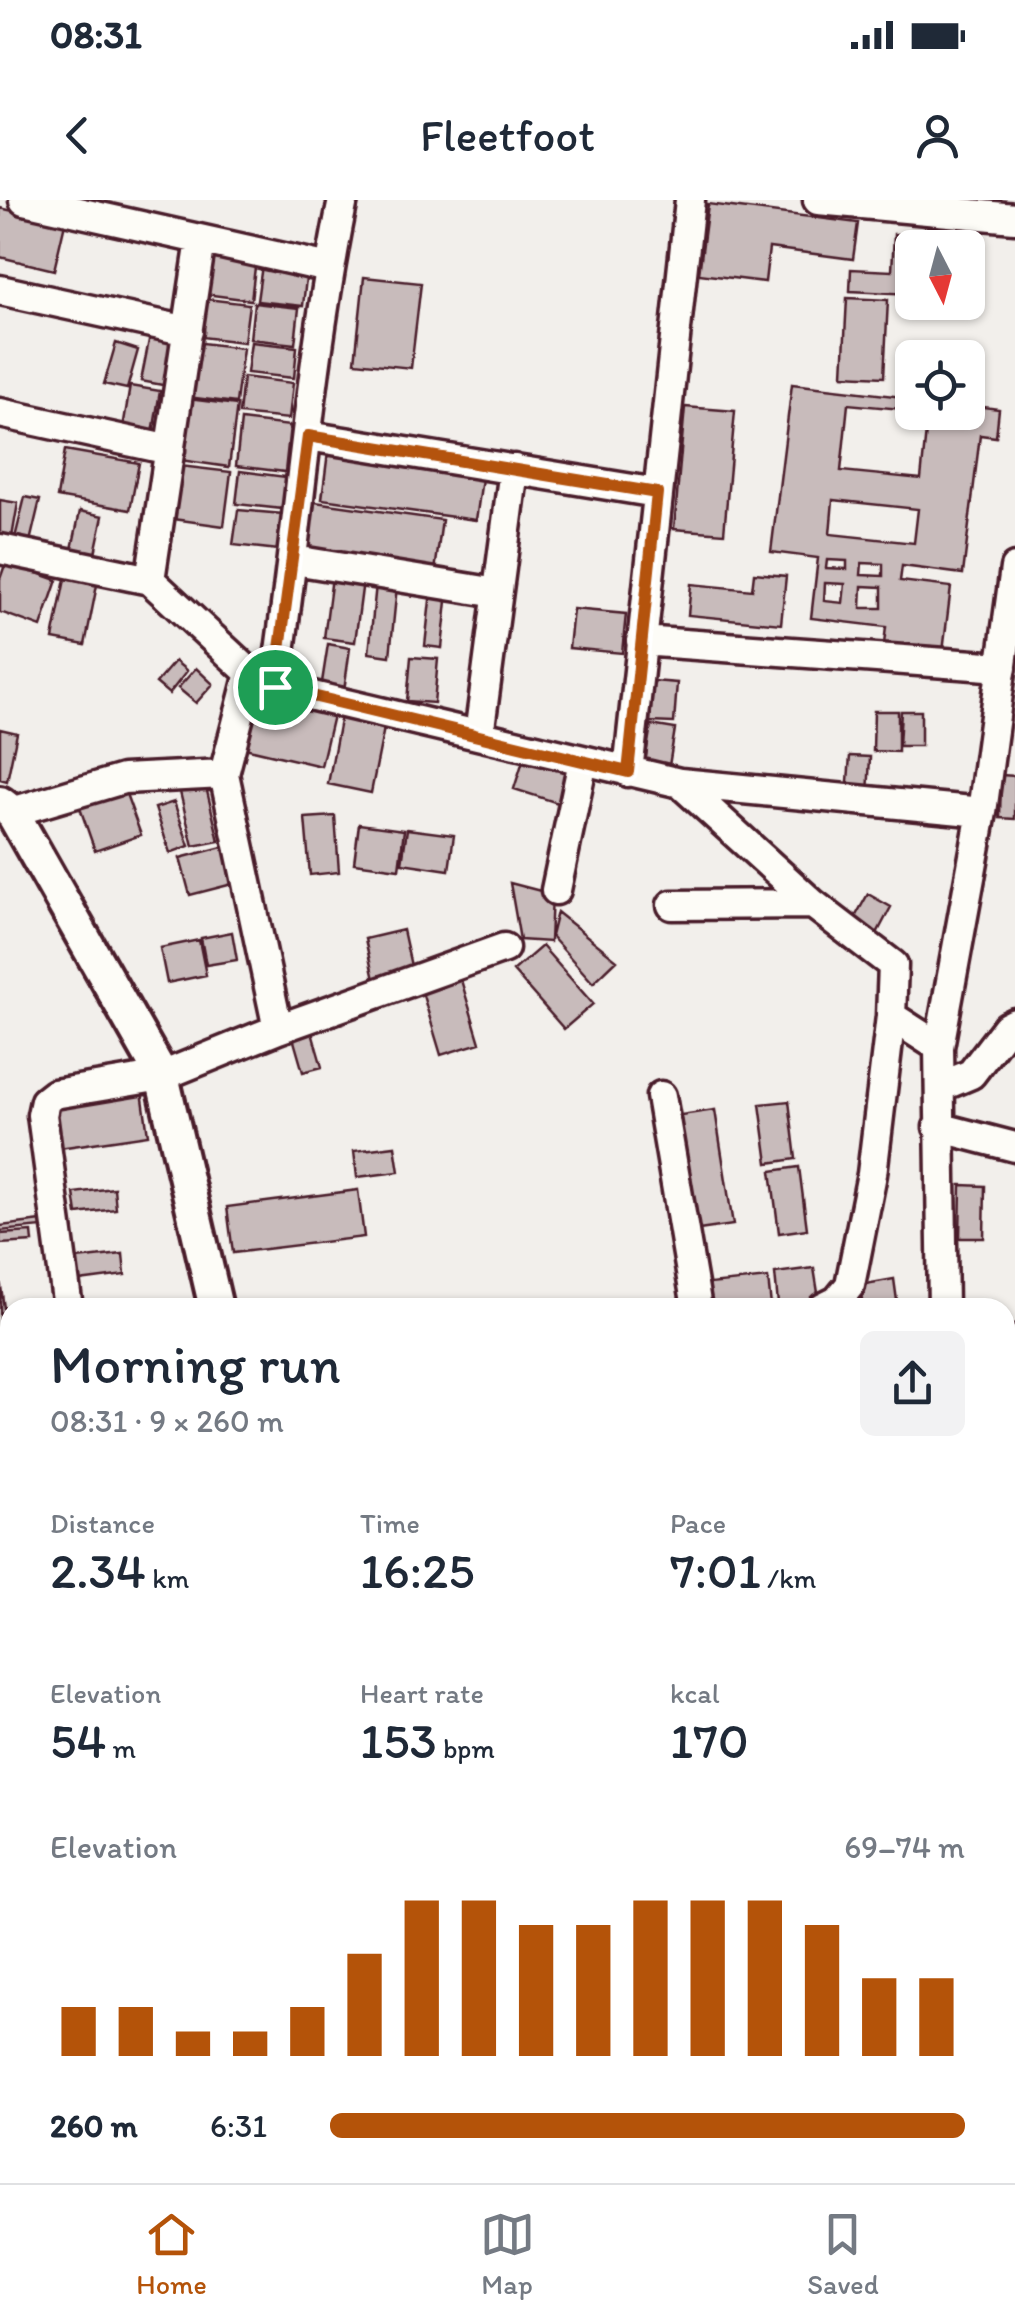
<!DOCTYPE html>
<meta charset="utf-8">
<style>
body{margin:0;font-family:Itim,sans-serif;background:#f2f2f3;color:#1f2937;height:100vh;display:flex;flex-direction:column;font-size:38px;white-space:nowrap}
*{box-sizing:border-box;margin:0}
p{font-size:32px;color:#747a83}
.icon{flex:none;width:55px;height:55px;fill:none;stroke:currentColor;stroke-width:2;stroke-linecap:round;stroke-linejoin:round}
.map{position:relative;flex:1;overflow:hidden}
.panel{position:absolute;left:0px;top:1098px;width:1015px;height:888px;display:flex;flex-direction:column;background:#fff;border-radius:30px 30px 0 0;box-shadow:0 2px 8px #0004}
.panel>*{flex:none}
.needle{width:65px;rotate:174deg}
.buttons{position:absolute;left:895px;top:30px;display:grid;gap:20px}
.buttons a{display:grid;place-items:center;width:90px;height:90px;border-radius:15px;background:#fff;box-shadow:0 2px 8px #0004;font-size:50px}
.pin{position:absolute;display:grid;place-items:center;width:85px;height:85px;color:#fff;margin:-42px;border:5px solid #fff;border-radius:50%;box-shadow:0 2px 10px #0007}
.round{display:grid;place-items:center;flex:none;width:105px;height:105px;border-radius:15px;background:#f2f2f3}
.summary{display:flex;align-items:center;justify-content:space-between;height:170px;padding:0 50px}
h1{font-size:55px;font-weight:600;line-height:75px}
.stats{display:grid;grid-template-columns:repeat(3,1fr);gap:15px;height:170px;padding:10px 50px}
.stats div{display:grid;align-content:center}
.stats b{font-size:50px;font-weight:600}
.stats small{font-size:28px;font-weight:400}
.stats p{font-size:28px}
.chart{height:280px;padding:20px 50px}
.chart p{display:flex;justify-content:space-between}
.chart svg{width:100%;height:180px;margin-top:10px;stroke:#b45309;stroke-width:6}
ul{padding:0 50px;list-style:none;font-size:32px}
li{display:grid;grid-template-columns:160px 120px 1fr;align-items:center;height:75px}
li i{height:25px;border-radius:12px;background:#b45309}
.status{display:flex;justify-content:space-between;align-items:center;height:70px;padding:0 50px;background:#fff;direction:ltr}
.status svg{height:28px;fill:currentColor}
header{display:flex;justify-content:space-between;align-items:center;height:130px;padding:0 50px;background:#fff;font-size:45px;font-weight:600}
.dock{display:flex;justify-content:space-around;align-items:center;height:140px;border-top:2px solid #e0e1e3;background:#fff;font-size:28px;color:#747a83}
.dock a{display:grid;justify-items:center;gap:5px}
.dock .active{color:#b45309}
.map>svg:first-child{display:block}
</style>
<div class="status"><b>08:31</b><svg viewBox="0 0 49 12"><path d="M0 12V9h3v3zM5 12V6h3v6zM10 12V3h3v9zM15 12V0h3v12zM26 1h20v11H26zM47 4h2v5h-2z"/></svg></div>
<header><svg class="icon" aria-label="back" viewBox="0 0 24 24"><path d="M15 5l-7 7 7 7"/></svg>Fleetfoot<svg class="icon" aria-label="person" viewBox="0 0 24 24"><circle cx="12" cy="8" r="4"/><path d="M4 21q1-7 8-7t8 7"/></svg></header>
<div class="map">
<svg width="1015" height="1983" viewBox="0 0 1015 1983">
<rect width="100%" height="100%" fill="#f2efeb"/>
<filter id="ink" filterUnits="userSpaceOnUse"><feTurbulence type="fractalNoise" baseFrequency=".01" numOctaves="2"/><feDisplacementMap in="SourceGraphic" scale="20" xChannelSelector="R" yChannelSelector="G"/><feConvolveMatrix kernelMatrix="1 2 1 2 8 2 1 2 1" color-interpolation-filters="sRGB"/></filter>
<g filter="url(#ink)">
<!-- building -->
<path fill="#c8bbbb" stroke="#4a1f2b" stroke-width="2.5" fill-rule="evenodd" d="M708,4L858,23L853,59L769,48L765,82L699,74Z
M0,8L65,23L54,70L0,57Z
M894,34L920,35L919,48H912V94L850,91L851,69L892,71Z
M202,52L256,59L251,100L197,93Z
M262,65L307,69L303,106L257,101Z
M364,77L421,83L411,168L355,162Z
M198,98L249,104L244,142L193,136Z
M847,98L888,100L884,177L843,175Z
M254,103L299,108L295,144L250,139Z
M151,130L178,135L168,186L141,181Z
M194,142L243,148L236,203L187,197Z
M251,142L297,147L294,178L247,173Z
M116,143L138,150L127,189L104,184Z
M243,177L293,183L289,219L239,214Z
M792,184L912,198V210L848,204L841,271L921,279L928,212H968V205L999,209L996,237L980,235L963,374L902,366L900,381L951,387L942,460L883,453L886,427L811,418L818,358L771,352ZM833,300L918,309L914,343L830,334ZM827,360L847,361V369L826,368ZM862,363L883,364V376L861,375ZM825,383L845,384L843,403L824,401ZM862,386L882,387V408H861Z
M130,186L160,191L153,233L123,228Z
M188,199L237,205L229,267L180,260Z
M685,207L735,211L724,333L674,329Z
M241,220L290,226L285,272L236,266Z
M65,250L139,263L130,310L57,297Z
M328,252L483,272L476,320L322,299Z
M180,266L231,272L224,326L173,319Z
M240,271L286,277L283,309L236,304Z
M25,297L40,300L29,346L14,342Z
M0,300L18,303L11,343L0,341Z
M315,302L442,320L435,371L307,353Z
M238,310L283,314L279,350L233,345Z
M80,311L103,316L94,358L71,354Z
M6,362L57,380L41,427L0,412V379Z
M754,373L786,376L781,424L688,415L691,384L752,390Z
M332,377L363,381L355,442L324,438Z
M65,379L97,385L85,445L53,439Z
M376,384L397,386L390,456L369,453Z
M431,391L448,392L442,448L425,446Z
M573,409L626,414L622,453L569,448Z
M328,444L350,448L343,498L320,495Z
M411,457L438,459L434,503L407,501Z
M175,461L187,471L169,494L156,483Z
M196,468L213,484L196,503L178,488Z
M653,481L677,483L674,523L650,522Z
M249,492L334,511L321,566L236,546Z
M874,511H898V552L873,551Z
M901,511H921V546H899Z
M341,515L385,523L371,593L328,584Z
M651,525L675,529L668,572L644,568Z
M0,529L17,533L7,581L0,579Z
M525,554L576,570L564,605L514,589Z
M850,556L870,557L868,595L847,594Z
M1001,575L1015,576V619L1000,618Z
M206,587L219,641L193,646L180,592Z
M125,591L141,635L95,651L80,608Z
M174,602L189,646L170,653L155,608Z
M335,616L339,672L310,675L305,618Z
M359,624L404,630L399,669L354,663Z
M407,629L454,635L449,670L402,663Z
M230,645L240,682L190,695L180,658Z
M510,683L552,694L550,742L520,740Z
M868,694L891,707L873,741L849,728Z
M557,712L617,760L593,783L551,736Z
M403,730L413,775L375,784L365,739Z
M232,732L237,760L206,765L201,738Z
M199,740L206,775L167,783L160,748Z
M542,746L593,804L564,829L513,771Z
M458,770L480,843L441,855L419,782Z
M311,829L322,867L303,872L292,834Z
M142,891L148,935L59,948L52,904Z
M789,901L796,959L768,963L760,904Z
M715,910L733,1025L692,1031L674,916Z
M395,946L399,972L357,977L354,951Z
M799,967L807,1029L779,1033L771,971Z
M961,985L985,986L984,1038H960Z
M114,988L116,1009L77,1014L74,993Z
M358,990L364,1037L233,1053L227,1007Z
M42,1021L43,1027L0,1031V1026Z
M32,1032L33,1042L0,1044V1034Z
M123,1054L125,1075L79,1081L76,1059Z
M814,1068L819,1099L778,1104L775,1073Z
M768,1078L771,1106L712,1108L709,1084Z
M0,1079L6,1123H0Z
M894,1079L898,1108H863L860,1085Z
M0,1500L10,1531V1539L0,1541Z
M10,1596V1632L0,1634V1598Z
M209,1975H247L249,1983H210Z
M641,1975H699L700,1983H642Z
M707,1975H748L749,1983H708Z"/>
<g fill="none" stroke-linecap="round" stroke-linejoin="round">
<defs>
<path id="minor" d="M24,0L329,68
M818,0L1015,18
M0,90L188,131
M0,213L170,250
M308,236L657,293
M0,349L150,380L250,473L275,487L680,583L982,612
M294,360L497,393
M150,380L201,40
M641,441L1002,467
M250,473L224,574L278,829
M275,487C299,325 310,160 343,0
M479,535L514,269
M628,572L690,0
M680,583L813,704L893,765L891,816L939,847
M12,612L123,579L224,574
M556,690L583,561
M672,705L813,704
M940,887L971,874L1007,827L1015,823
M661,896L697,1108
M938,927L1015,947
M68,1108L42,915L45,901L54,894L162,876L278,829L504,748
M823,1108L837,1101L850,1085L872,974L891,816
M943,1108L939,847L982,612L1015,368
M1005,1143L1015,1141
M0,1229L10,1232
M1005,1339L1015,1336
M1005,1546L1015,1608
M0,1655L10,1653
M1005,1762L1015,1760
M0,1919L10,1917
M368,1983L423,1975
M1009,1983L1015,1942"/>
<path id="tertiary" d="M0,603L12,612L162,876L216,1108"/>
</defs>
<!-- minor casing -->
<use href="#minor" stroke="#4a1f2b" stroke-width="35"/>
<!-- tertiary casing -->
<use href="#tertiary" stroke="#4a1f2b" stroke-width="40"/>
<!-- minor -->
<use href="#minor" stroke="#fdfcf7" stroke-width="28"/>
<!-- tertiary -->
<use href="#tertiary" stroke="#fdfcf7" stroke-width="32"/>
</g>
</g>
<g fill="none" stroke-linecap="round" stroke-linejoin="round" filter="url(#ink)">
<defs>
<path id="route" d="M308,236L657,293L628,572L275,487Z"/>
</defs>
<!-- route casing -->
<use href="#route" stroke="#fff" stroke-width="20"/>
<!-- route -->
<use href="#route" stroke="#b45309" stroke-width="12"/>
</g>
</svg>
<div class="buttons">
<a><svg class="needle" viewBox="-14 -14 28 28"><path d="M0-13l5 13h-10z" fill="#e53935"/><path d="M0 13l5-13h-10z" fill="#747a83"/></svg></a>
<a><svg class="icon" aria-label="locate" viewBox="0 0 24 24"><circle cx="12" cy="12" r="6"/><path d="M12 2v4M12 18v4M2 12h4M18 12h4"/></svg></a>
</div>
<div class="pin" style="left:275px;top:487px;background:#1e9e55"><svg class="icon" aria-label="arrive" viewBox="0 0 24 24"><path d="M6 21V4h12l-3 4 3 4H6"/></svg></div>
<section class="panel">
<div class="summary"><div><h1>Morning run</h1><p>08:31 · 9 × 260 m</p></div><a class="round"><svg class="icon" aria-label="share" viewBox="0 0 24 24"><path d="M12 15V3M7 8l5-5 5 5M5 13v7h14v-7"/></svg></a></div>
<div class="stats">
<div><p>Distance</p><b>2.34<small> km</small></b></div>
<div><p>Time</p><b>16:25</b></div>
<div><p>Pace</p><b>7:01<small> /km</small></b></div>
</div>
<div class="stats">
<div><p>Elevation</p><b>54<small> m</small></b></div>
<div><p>Heart rate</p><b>153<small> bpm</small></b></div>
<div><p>kcal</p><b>170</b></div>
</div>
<div class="chart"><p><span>Elevation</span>69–74 m</p>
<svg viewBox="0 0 160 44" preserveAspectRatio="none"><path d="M5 44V32M15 44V32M25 44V38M35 44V38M45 44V32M55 44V19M65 44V6M75 44V6M85 44V12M95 44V12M105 44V6M115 44V6M125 44V6M135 44V12M145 44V25M155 44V25"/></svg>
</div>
<ul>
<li><b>260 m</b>6:31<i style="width:100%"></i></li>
</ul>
</section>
</div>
<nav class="dock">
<a class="active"><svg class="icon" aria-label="home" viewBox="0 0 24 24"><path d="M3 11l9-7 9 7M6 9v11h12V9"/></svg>Home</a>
<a><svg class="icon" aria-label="map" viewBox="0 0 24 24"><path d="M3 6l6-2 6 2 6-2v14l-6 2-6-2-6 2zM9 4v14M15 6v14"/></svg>Map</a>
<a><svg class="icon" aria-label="saved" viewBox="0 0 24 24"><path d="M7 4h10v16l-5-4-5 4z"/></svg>Saved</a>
</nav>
